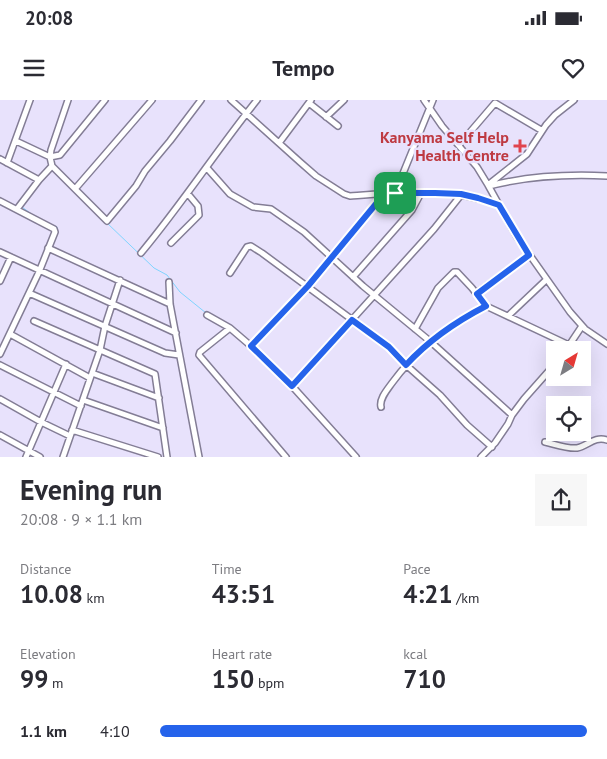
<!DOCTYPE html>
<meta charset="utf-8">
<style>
body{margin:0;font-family:"PT Sans",sans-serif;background:#f7f7f7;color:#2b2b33;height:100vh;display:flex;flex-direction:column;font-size:19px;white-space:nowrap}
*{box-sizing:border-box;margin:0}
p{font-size:16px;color:#7c7c81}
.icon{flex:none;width:28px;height:28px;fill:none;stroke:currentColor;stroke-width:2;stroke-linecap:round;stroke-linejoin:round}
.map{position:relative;height:357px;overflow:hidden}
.drawer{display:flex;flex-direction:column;background:#fff;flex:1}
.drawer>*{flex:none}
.needle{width:32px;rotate:37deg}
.fabs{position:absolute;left:546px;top:241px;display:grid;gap:10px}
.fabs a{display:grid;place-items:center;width:45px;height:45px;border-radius:0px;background:#fff;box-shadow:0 5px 20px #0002;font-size:25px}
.pin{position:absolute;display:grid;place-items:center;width:42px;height:42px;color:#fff;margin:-21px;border-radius:10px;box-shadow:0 2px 8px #0006}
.round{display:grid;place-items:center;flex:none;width:52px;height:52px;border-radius:0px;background:#f7f7f7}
.overview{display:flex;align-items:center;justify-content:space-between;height:85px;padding:0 20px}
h1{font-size:28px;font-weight:700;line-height:38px}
.metrics{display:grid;grid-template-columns:repeat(3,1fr);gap:8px;height:85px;padding:5px 20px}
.metrics div{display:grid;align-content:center}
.metrics b{font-size:25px;font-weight:700}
.metrics small{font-size:14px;font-weight:400}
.metrics p{font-size:14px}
ul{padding:0 20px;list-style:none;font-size:16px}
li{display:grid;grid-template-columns:80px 60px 1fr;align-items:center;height:38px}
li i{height:12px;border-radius:6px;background:#2563eb}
.status{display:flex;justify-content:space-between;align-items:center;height:35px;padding:0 25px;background:#fff;direction:ltr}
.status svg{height:14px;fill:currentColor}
header{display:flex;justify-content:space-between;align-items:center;height:65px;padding:0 20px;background:#fff;font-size:22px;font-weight:700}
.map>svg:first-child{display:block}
</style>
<div class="status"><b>20:08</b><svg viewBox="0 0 49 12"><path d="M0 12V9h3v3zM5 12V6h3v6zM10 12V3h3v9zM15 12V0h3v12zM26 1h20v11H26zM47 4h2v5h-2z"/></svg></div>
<header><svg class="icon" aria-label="menu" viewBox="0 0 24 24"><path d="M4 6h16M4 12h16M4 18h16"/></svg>Tempo<svg class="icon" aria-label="heart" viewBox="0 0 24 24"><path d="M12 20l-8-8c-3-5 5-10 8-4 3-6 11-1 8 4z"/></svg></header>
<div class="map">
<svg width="607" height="357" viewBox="0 0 607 357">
<rect width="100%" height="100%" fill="#e8e2fc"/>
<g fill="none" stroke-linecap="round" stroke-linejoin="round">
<!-- stream -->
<path stroke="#80d4ff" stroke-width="1" d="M22,107L34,116
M106,122L154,168L167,175L180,192L206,213
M47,123L57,127V129
M217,218L239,231L246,238
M285,276L293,283"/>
<defs>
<path id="minor" d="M68,0L51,50L50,57L52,66L107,121L136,86L145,71L170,41L201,0
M231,0L300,62L316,76L344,94L350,96C401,92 450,87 499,105
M424,0L442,26L477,67L488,85L517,137L570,212L585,229L607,244
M309,3L338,26
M326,17L344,0
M16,41L50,57L60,55L105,0
M279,43L311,0
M459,45L495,3L541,30
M0,59L39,80
M7,63L30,0
M207,68L230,94L253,107L271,109L304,132L363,186L431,242L512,315
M488,85L527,54L546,25L555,15L574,0
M489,86C528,76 567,74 607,76
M75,89L152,0
M395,93L433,0
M0,101L54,129L55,132L39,172L0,254
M17,109L39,80L52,66
M171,143L199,115L198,106L188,94
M48,148L170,204
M0,152L176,233
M141,153C182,104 217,50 257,0
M230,173L247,147L251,146L262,153L389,247L406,265L440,295L467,325L492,347
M353,177L412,110L421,93
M0,181L11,157
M169,182L170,204L199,357
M29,193L165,253L179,255
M477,193L529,155
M207,215L230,228L251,246L292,286L356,357
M508,216L546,180
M34,221L155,274L167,357
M230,228L200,252L199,255L286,357
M415,229L438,188L454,172H457L472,188L486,206L569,245
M10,234L90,278
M251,246L308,186L385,93
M566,250L582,226
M0,265L81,306
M92,273L159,298
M292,286L434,129L461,95
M0,299L41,322L70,336
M83,300L163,328
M381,307C379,299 387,290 392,283C416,250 450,225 486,206
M72,330L158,357
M0,335L40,357
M545,342C554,344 567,349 577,348C588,346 594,336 607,340
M26,357L66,264
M63,357L100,250L105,226L120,180
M481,357L495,343L508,324L512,315L524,299L555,264"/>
</defs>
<!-- minor casing -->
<use href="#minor" stroke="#837d95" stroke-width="8"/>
<!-- minor -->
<use href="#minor" stroke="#fff" stroke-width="5"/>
</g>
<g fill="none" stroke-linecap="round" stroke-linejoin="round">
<defs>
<path id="route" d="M385,93H435L461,94L478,98L499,105L529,155L477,194L486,206C457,221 428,241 406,265L389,247L352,220L292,286L251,246L308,186Z"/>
</defs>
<!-- route casing -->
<use href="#route" stroke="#fff" stroke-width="10"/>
<!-- route -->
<use href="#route" stroke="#2563eb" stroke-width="6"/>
</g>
<!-- markers -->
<path fill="#e0444e" stroke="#e8e2fc" stroke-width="2" d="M517.5 38.5h5v5h5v5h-5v5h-5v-5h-5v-5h5z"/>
<g text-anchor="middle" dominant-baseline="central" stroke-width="5" stroke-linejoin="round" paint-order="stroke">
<!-- health labels -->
<g font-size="16" font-weight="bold" fill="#be3a42" stroke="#e8e2fc" text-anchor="end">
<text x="509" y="37">Kanyama Self Help<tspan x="509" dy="18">Health Centre</tspan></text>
</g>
</g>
</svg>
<div class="fabs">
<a><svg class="needle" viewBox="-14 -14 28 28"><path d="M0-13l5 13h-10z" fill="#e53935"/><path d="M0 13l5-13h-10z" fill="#7c7c81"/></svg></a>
<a><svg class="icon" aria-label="locate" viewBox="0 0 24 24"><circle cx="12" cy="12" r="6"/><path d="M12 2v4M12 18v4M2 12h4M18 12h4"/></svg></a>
</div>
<div class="pin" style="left:395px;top:93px;background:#1e9e55"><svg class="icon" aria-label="arrive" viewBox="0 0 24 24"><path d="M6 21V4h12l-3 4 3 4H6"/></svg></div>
</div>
<section class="drawer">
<div class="overview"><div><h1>Evening run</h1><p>20:08 · 9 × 1.1 km</p></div><a class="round"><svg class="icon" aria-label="share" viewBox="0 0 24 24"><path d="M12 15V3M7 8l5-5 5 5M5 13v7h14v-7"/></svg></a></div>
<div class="metrics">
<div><p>Distance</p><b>10.08<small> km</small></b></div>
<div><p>Time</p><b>43:51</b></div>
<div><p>Pace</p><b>4:21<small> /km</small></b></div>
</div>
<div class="metrics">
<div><p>Elevation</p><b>99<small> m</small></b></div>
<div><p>Heart rate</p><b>150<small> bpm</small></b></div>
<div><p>kcal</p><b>710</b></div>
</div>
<ul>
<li><b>1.1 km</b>4:10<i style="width:100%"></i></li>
</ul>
</section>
